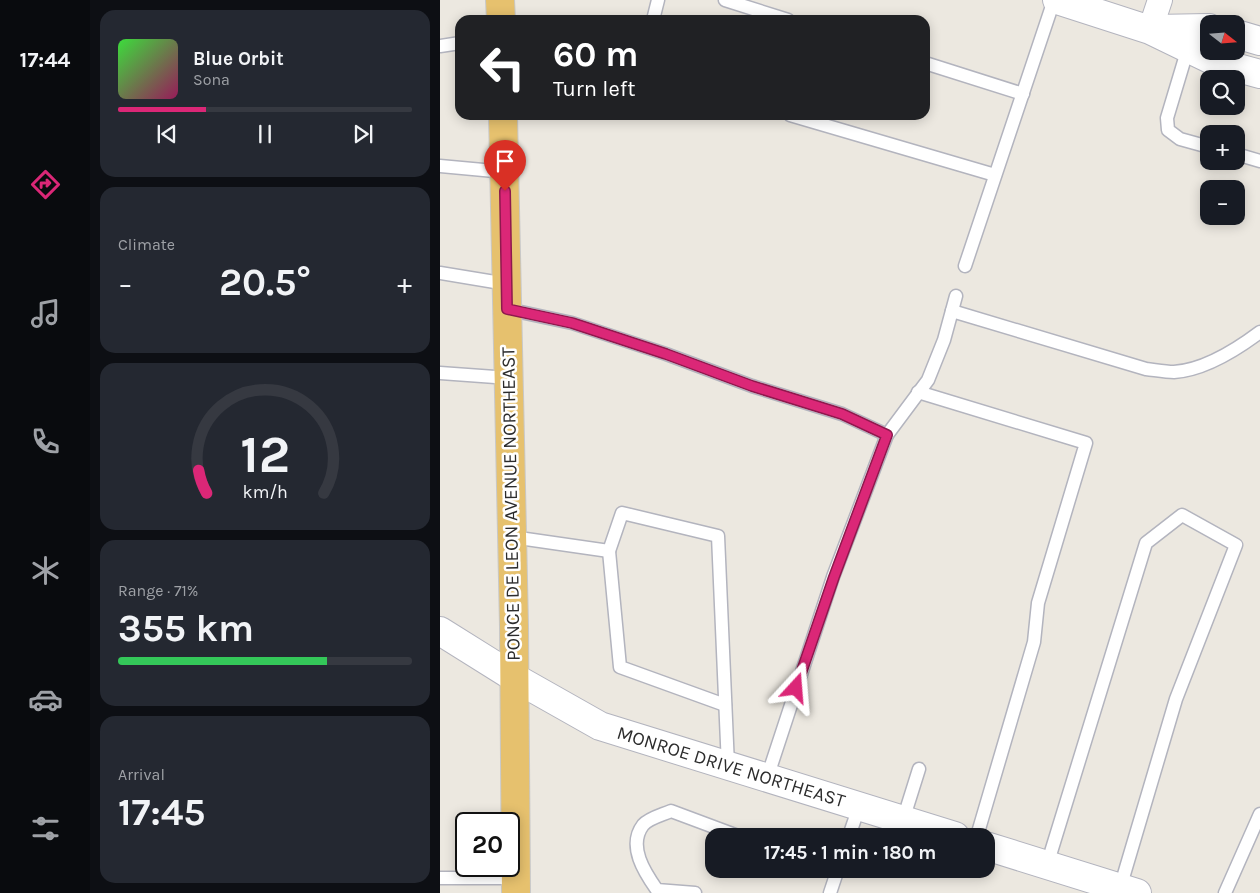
<!DOCTYPE html>
<html lang="en">
<head>
<meta charset="utf-8">
<style>
  body { margin:0; font-family:Karla,sans-serif; background:#242831; color:#f1f3f6; height:100vh; display:flex; flex-direction:column; font-size:19px; white-space:nowrap }
  * { box-sizing:border-box; margin:0 }
  p { font-size:16px; color:#9ea1a6 }
  .icon { flex:none; width:28px; height:28px; fill:none; stroke:currentColor; stroke-width:2; stroke-linecap:round; stroke-linejoin:round }
  .map { position:relative; flex:1; overflow:hidden }
  .panel { display:flex; flex-direction:column; gap:10px; padding:10px; background:#0d0f14; width:350px }
  .panel>* { flex:none }
  .guide { position:absolute; left:15px; top:15px; width:475px; height:105px; border-radius:15px; box-shadow:0 2px 12px #0003; background:#202124; color:#fff; overflow:hidden }
  .needle { width:32px; rotate:107deg }
  .fabs { position:absolute; left:760px; top:15px; display:grid; gap:10px }
  .fabs a { display:grid; place-items:center; width:45px; height:45px; border-radius:10px; background:#171b24; box-shadow:0 2px 12px #0003; font-size:25px }
  .speed { position:absolute; left:15px; top:812px; display:flex; gap:10px; font-size:25px; font-weight:700; text-align:center }
  .speed>* { display:grid; place-content:center; width:65px; height:65px; border-radius:50%; background:#171b24; box-shadow:0 2px 12px #0003; line-height:1 }
  .speed .limit { border:2px solid #111; border-radius:8px; background:#fff; color:#111 }
  .pin { position:absolute; display:grid; place-items:center; width:42px; height:42px; color:#fff; margin:-51px -21px; border-radius:50% 50% 50% 0; rotate:-45deg; box-shadow:0 0 5px #0007 }
  .pin .icon { rotate:45deg }
  .me { position:absolute; width:55px; margin:-28px; rotate:19deg; stroke-linejoin:round; filter:drop-shadow(0 0 4px #0008) }
  .turn { display:flex; align-items:center; gap:18px; height:105px; padding:0 15px; font-size:22px }
  .turn .icon { width:65px; height:65px; stroke-width:2.5 }
  .turn b { display:block; font-size:35px; line-height:42px }
  .big { font-size:38px; font-weight:700; line-height:1.1 }
  .panel .card { flex:1; display:flex; flex-direction:column; justify-content:center; gap:8px; min-width:0; padding:0 18px; border-radius:15px; background:#242831 }
  .panel .dial { align-items:center; gap:0 }
  .dial svg { height:130px; overflow:visible; fill:none; stroke:#363941; stroke-width:7; stroke-linecap:round; text-anchor:middle }
  .dial text { fill:#f1f3f6; stroke:none }
  .song { display:flex; align-items:center; gap:15px }
  .cover { width:60px; height:60px; border-radius:8px; background:linear-gradient(135deg,hsl(120 70% 55%),hsl(330 70% 35%)) }
  .played { height:5px; border-radius:2px; background:linear-gradient(90deg,#db2777 30%,#363941 30%) }
  .keys { display:flex; justify-content:space-around; direction:ltr }
  .heat { display:flex; justify-content:space-between; align-items:center; font-size:28px; direction:ltr }
  .charge { height:8px; border-radius:4px; background:linear-gradient(90deg,#34c759 71%,#363941 0) }
  .trip { position:absolute; left:265px; top:828px; width:290px; height:50px; border-radius:15px; background:#171b24; box-shadow:0 2px 12px #0003; font-weight:700; line-height:50px; text-align:center }
  main { display:flex; flex:1; min-height:0 }
  .tab-bar { display:flex; flex-direction:column; width:90px; justify-content:space-around; align-items:center; background:#090b0e; color:#9ea1a6 }
  .tab-bar .icon { width:35px; height:35px }
  .tab-bar .selected { color:#db2777 }
  .tab-bar b { font-size:22px; color:#f1f3f6 }
  .map>svg:first-child { display:block }
  .lines { fill:none; stroke-linecap:round; stroke-linejoin:round }
  .service-casing { stroke:#b3b4be; stroke-width:15 }
  .minor-casing { stroke:#b3b4be; stroke-width:26 }
  .tertiary-casing { stroke:#b3b4be; stroke-width:30 }
  .secondary-casing { stroke:#b3b4be; stroke-width:30 }
  .trunk-casing { stroke:#c8c8c8; stroke-width:30 }
  .service { stroke:#fff; stroke-width:12 }
  .minor { stroke:#fff; stroke-width:24 }
  .tertiary { stroke:#fff; stroke-width:28 }
  .secondary { stroke:#fff; stroke-width:28 }
  .trunk { stroke:#e6c16e; stroke-width:28 }
  .route-casing { stroke:#8e194d; stroke-width:12 }
  .route { stroke:#db2777; stroke-width:9 }
  .labels { text-anchor:middle; dominant-baseline:central; stroke-width:5; stroke-linejoin:round; paint-order:stroke }
  .street-label { font-size:19px; fill:#2c2c2c; stroke:#fff }
</style>
</head>
<body>
<main>
<nav class="tab-bar">
<b>17:44</b>
<svg class="icon selected" aria-label="directions" viewBox="0 0 24 24"><path d="M12 3l9 9-9 9-9-9zM9 14v-3h6M13 9l2 2-2 2"/></svg>
<svg class="icon" aria-label="music" viewBox="0 0 24 24"><path d="M9 18V5l10-2v13"/><circle cx="6" cy="18" r="3"/><circle cx="16" cy="16" r="3"/></svg>
<svg class="icon" aria-label="phone" viewBox="0 0 24 24"><path d="M5 4h4l2 5-3 2q2 4 5 5l2-3 5 2v4C11 20 4 13 5 4z"/></svg>
<svg class="icon" aria-label="climate" viewBox="0 0 24 24"><path d="M12 3v18M4 7l16 10M4 17L20 7"/></svg>
<svg class="icon" aria-label="car" viewBox="0 0 24 24"><path d="M5 17H2v-5l4-1 3-4h7l3 4 3 1v5h-3M9 17h6M6 11h13"/><circle cx="7" cy="17" r="2"/><circle cx="17" cy="17" r="2"/></svg>
<svg class="icon" aria-label="filters" viewBox="0 0 24 24"><path d="M4 7h16M4 17h16"/><circle cx="9" cy="7" r="2"/><circle cx="15" cy="17" r="2"/></svg>
</nav>
<section class="panel">
<div class="card">
<div class="song"><i class="cover"></i><div><b>Blue Orbit</b><p>Sona</p></div></div>
<div class="played"></div>
<div class="keys"><svg class="icon" aria-label="previous" viewBox="0 0 24 24"><path d="M18 5L8 12l10 7zM5 5v14"/></svg><svg class="icon" aria-label="pause" viewBox="0 0 24 24"><path d="M8 5v14M16 5v14"/></svg><svg class="icon" aria-label="next" viewBox="0 0 24 24"><path d="M6 5l10 7-10 7zM19 5v14"/></svg></div>
</div>
<div class="card"><p>Climate</p>
<div class="heat"><a>−</a><b class="big">20.5°</b><a>+</a></div>
</div>
<div class="card dial"><svg viewBox="0 0 100 80">
<path d="M14 69A42 42 0 1 1 86 69"/>
<path d="M14 69A42 42 0 0 1 9 55" stroke="#db2777"/>
<text x="50" y="56" font-size="32" font-weight="700">12</text>
<text x="50" y="72" font-size="11">km/h</text>
</svg></div>
<div class="card"><p>Range · 71%</p><b class="big">355 km</b><div class="charge"></div></div>
<div class="card"><p>Arrival</p><b class="big">17:45</b></div>
</section>
<div class="map">
<svg width="820" height="893" viewBox="0 0 820 893">
  <rect width="100%" height="100%" fill="#ece8e0"/>
  <g class="lines">
    <g class="service-casing">
      <g id="service">
        <polyline points="285,0 348,20"/>
        <polyline points="213,20 218,0"/>
        <polyline points="0,46 20,43"/>
        <polyline points="748,48 727,118 728,130 740,139 769,147"/>
        <polyline points="485,63 583,94"/>
        <polyline points="350,115 555,175"/>
        <polyline points="796,154 820,161"/>
        <polyline points="0,166 65,172"/>
        <polyline points="525,266 614,0"/>
        <polyline points="0,273 67,284"/>
        <polyline points="67,309 132,323 226,354 312,386 402,414 447,435"/>
        <path d="M512,311L706,369C715,370 725,372 734,372C765,370 796,350 820,332"/>
        <polyline points="0,373 69,378"/>
        <polyline points="478,392 646,443 598,603 594,642 537,836"/>
        <polyline points="72,537 169,551 182,513 278,536 288,766"/>
        <polyline points="169,551 180,667 285,705"/>
        <polyline points="327,778 393,577 447,435 488,380 504,340 516,296"/>
        <polyline points="463,820 479,769"/>
        <polyline points="409,836 419,807"/>
        <polyline points="607,865 706,543 742,515 796,545 736,699 680,888"/>
        <polyline points="0,878 76,878"/>
        <path d="M255,893L217,890C205,873 187,846 203,825C209,818 222,815 231,811L298,836"/>
        <polyline points="390,893 398,869"/>
        <polyline points="785,893 820,814"/>
      </g>
    </g>
    <g class="minor-casing">
      <polyline id="minor" points="710,30 720,0"/>
    </g>
    <g class="tertiary-casing">
      <g id="tertiary">
        <polyline points="617,0 710,30 776,62 820,74"/>
        <polyline points="714,29 769,28"/>
        <polyline points="796,34 820,41"/>
      </g>
    </g>
    <g class="secondary-casing">
      <g id="secondary">
        <polyline points="0,631 75,678 160,726 515,836"/>
        <polyline points="546,846 697,893"/>
      </g>
    </g>
    <g class="trunk-casing">
      <g id="trunk">
        <polyline points="60,0 61,20"/>
        <polyline points="63,115 74,626 76,893"/>
      </g>
    </g>
    <use href="#service" class="service"/>
    <use href="#minor" class="minor"/>
    <use href="#tertiary" class="tertiary"/>
    <use href="#secondary" class="secondary"/>
    <use href="#trunk" class="trunk"/>
  </g>
  <g class="lines">
    <g class="route-casing">
      <polyline id="route" points="65,191 67,309 132,323 226,354 312,386 402,414 447,435 394,577 356,688"/>
    </g>
    <use href="#route" class="route"/>
  </g>
  <g class="labels">
    <g class="street-label">
      <text transform="translate(71 504) rotate(-91)">PONCE DE LEON AVENUE NORTHEAST</text>
      <text transform="translate(291 767) rotate(17)">MONROE DRIVE NORTHEAST</text>
    </g>
  </g>
</svg>
<div class="fabs">
<a><svg class="needle" viewBox="-14 -14 28 28"><path d="M0-13l5 13h-10z" fill="#e53935"/><path d="M0 13l5-13h-10z" fill="#9ea1a6"/></svg></a>
<a><svg class="icon" aria-label="search" viewBox="0 0 24 24"><circle cx="10" cy="10" r="6"/><path d="M15 15l6 6"/></svg></a>
<a>+</a>
<a>−</a>
</div>
<div class="speed"><div class="limit">20</div></div>
<div class="pin" style="left:65px;top:191px;background:#d93025"><svg class="icon" aria-label="arrive" viewBox="0 0 24 24"><path d="M6 21V4h12l-3 4 3 4H6"/></svg></div>
<svg class="me" style="left:356px;top:688px" viewBox="-20 -20 40 40"><path d="M0-17L14 15 0 8-14 15z" fill="#db2777" stroke="#fff" stroke-width="4"/></svg>
<div class="trip">17:45 · 1 min · 180 m</div>
<div class="guide">
<div class="turn"><svg class="icon" aria-label="left" viewBox="0 0 24 24"><path d="M17 20v-9H6M10 6l-5 5 5 5"/></svg><div><b>60 m</b>Turn left</div></div>
</div>
</div>
</main>
</body>
</html>
